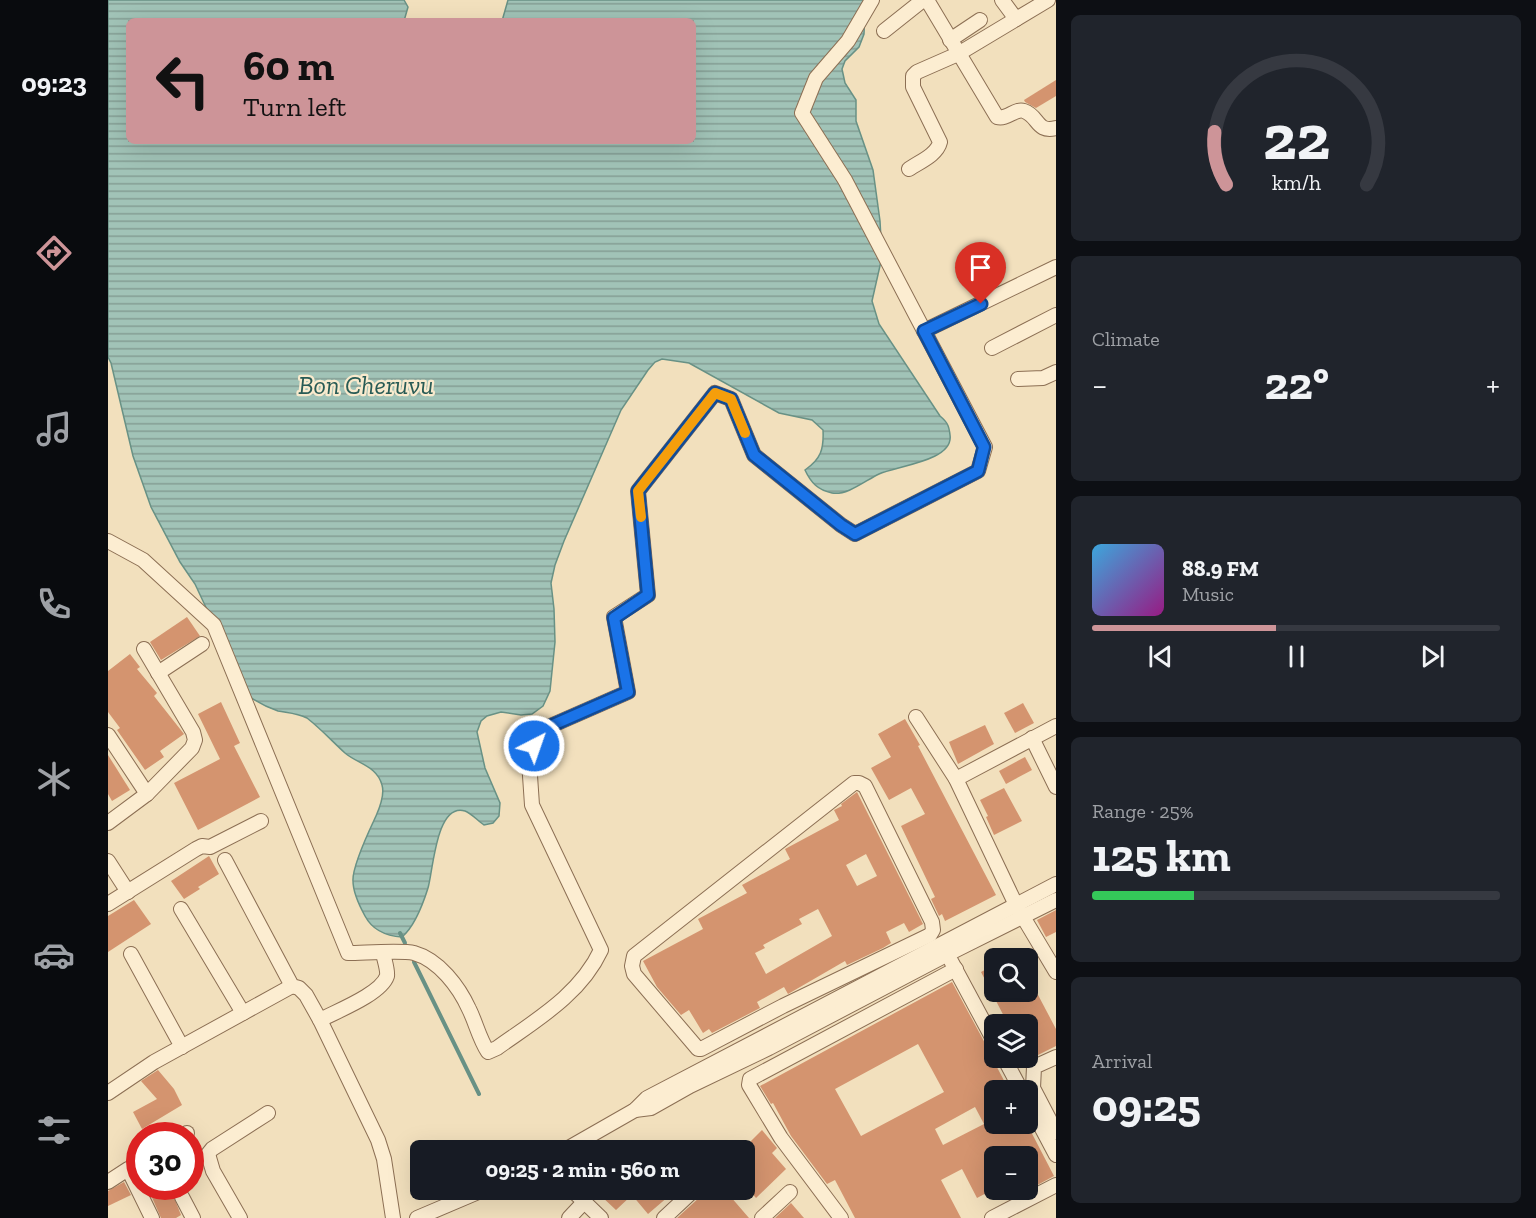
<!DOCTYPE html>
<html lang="en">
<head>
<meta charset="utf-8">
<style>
  body { margin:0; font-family:"Zilla Slab",serif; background:#20242c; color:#f1f3f6; height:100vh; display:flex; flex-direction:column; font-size:22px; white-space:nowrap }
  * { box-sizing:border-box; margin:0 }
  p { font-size:20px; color:#9ea1a6 }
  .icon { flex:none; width:33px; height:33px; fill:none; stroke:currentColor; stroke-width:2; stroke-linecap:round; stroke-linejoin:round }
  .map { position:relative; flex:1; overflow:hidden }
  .drawer { display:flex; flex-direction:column; gap:15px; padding:15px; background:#0d0f14; width:480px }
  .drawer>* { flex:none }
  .top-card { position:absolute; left:18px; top:18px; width:570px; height:126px; border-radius:9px; box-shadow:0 6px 24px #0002; background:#cd9498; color:#111; overflow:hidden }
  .tools { position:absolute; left:876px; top:948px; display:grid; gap:12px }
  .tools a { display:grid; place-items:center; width:54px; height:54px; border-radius:9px; background:#171b24; box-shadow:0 6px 24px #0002; font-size:30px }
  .speed { position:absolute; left:18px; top:1122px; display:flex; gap:12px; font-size:30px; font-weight:700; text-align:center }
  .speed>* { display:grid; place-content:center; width:78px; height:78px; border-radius:50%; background:#171b24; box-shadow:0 6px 24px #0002; line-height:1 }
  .speed .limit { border:9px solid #d22; background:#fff; color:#111 }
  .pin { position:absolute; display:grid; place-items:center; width:51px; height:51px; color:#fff; margin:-62px -26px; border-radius:50% 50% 50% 0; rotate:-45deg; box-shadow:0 0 6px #0007 }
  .pin .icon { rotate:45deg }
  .me { position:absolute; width:66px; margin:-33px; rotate:41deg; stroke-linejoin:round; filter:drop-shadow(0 0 4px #0008) }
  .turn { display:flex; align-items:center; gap:21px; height:126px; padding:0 18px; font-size:27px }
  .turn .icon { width:78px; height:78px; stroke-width:2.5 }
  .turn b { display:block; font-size:42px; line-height:51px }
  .big { font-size:45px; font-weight:700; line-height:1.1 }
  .drawer .widget { flex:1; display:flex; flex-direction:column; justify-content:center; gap:9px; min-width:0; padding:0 21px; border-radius:9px; background:#20242c }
  .drawer .dial { align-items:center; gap:0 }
  .dial svg { height:156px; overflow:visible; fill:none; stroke:#363941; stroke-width:7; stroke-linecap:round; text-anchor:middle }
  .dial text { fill:#f1f3f6; stroke:none }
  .song { display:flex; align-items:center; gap:18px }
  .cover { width:72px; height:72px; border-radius:9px; background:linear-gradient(135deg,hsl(200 70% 55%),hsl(310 70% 35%)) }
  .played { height:6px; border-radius:3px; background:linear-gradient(90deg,#cd9498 45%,#363941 45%) }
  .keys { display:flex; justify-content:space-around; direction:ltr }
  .heat { display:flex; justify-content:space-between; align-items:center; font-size:33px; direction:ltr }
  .charge { height:9px; border-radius:4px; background:linear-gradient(90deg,#34c759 25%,#363941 0) }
  .trip { position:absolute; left:302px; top:1140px; width:345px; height:60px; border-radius:9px; background:#171b24; box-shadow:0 6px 24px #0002; font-weight:700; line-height:60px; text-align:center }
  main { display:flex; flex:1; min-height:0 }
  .dock { display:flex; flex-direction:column; width:108px; justify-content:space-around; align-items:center; background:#090b0e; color:#9ea1a6 }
  .dock .icon { width:42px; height:42px }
  .dock .on { color:#cd9498 }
  .dock b { font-size:27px; color:#f1f3f6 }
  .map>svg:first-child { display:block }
  .water { fill:url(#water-rules); stroke:#689185; stroke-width:1.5 }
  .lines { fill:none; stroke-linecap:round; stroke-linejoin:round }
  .stream { stroke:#689185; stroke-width:4 }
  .building { fill:#d4946f; fill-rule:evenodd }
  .minor-casing { stroke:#8c6f54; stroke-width:16 }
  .minor { stroke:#fcedd1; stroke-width:14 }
  .route-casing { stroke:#114b97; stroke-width:15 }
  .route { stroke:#1a73e8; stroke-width:10 }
  .slow { stroke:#f59e0b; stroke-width:10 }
  .labels { text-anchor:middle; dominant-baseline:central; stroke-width:4.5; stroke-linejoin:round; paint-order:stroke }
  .water-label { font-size:26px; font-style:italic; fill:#285b55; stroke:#f9eacd }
</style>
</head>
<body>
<main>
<nav class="dock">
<b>09:23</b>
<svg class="icon on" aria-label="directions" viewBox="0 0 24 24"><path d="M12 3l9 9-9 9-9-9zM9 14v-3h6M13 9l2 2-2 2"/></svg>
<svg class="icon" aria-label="music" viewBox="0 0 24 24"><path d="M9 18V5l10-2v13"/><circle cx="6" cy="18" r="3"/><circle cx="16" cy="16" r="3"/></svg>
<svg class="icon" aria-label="phone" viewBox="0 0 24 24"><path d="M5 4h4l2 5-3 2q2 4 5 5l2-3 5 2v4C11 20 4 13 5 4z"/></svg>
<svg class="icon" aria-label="climate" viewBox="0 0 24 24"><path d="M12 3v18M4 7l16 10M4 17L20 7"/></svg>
<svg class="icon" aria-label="car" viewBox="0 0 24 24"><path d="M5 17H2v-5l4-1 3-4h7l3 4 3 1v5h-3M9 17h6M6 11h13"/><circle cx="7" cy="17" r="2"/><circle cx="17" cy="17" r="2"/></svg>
<svg class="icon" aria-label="filters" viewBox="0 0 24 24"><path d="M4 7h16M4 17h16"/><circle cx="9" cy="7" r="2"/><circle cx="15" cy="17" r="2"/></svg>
</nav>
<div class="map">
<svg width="948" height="1218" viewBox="0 0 948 1218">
  <defs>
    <pattern id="water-rules" width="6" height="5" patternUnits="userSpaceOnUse" patternTransform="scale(1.5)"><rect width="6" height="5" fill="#a1c3b7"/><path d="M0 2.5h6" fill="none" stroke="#849e94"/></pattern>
  </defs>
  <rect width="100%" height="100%" fill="#f2e0bd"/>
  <path class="water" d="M0,0H296L300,7L296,21H21V141H585V21H394L400,0H762L757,10L756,34L751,47L737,61L734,69L737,83L748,100V121L765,170L772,221L774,257L764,301L771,324L832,416C839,422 841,425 842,435C846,461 788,466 771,474C758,480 739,496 724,493C710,490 703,483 697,470C713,459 716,449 715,430L704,420L671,413L581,363L554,359L547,362L540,370L513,410L456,541L447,565L443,583L446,609L447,642L442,691L435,706L424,714L413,715L393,712L379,716L373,721L369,732L377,768L392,803L391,816L385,823L376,825C370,821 363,813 357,811C328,802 325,872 320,888C315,904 307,926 294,937C278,936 265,931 257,916C251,905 245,893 245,881C244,866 261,831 268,816C272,807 277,795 274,785C269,766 250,764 237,753C224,741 213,729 199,718C189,713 181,713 170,711C158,707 149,702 139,695L87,584L72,562L43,507L25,456L3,363L0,357Z"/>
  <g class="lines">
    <g class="stream">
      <polyline points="292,933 297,943"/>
      <polyline points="306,962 371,1094"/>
    </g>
  </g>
  <g class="building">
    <polygon points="948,80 948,96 928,108 917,102 916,100"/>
    <polygon points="79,617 92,636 53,660 42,642"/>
    <polygon points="22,654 32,667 29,669 49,693 46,696 76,734 52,751 56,757 37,770 9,730 12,728 0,712 0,671"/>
    <polygon points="113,702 132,743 126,746 152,797 90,830 66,783 112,759 90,714"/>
    <polygon points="915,703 926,723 907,733 896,713"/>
    <polygon points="797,719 812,745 810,746 888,895 837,921 834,914 831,916 823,899 827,897 793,826 817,814 803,788 781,800 763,768 783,757 770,734"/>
    <polygon points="877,725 886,744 850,764 841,742"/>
    <polygon points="0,755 22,790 4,801 0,794"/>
    <polygon points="917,757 924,770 898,784 891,771"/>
    <polygon points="896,788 914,821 886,835 878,817 880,816 872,800"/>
    <path d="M749,792L815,924L801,932L796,923L778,932L783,943L775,948L739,965L737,961L680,994L676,987L649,1002L652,1008L604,1033L601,1029L595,1033L581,1010L573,1015L549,987L535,961L595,929L590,919L639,893L634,885L682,859L677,849L731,820L726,810L734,806L733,804ZM758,854L769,876L749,886L738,865ZM710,909L724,936L658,974L647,953L657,948L655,945L694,924L691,919Z"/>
    <polygon points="101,856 111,874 90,887 92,889 76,899 63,881"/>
    <polygon points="26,900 43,924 0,952 0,916"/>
    <polygon points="948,910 948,932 938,937 929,920"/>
    <polygon points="886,965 886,992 920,992 920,976 948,1029 948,1046 928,1056 926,1052 920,1055 920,1024 900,1024 873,972"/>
    <path d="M844,982L878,1045L886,1052L882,1054L901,1090H886V1124H919L946,1176L920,1190V1156H886V1189L869,1198L854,1169L833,1180L853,1218H747L727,1180L719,1184L683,1136L665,1103L663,1104L652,1086ZM810,1044L836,1092L753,1136L727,1089ZM867,1107L876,1124L835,1145L827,1129Z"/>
    <polygon points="50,1070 66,1089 74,1105 34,1129 25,1112 49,1099 33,1081"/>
    <polygon points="654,1130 669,1148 664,1153 678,1169 648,1198 636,1184 636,1153 638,1146"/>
    <polygon points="16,1182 23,1195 0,1206 0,1191"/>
    <polygon points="39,1186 51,1186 56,1195 63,1190 73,1215 68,1218 53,1218"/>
    <polygon points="498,1190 568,1190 540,1214 524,1195 508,1210 492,1195"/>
    <polygon points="595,1190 629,1190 622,1196 641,1218 569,1218 592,1197"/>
    <polygon points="683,1203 696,1218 667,1218"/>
  </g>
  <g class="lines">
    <g class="minor-casing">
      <g id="minor">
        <path d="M819,0L889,117C899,120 907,108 916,111C931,116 928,133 948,128"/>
        <polyline points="894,0 908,19"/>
        <polyline points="776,31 815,0"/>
        <polyline points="842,40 872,20"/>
        <path d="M801,169C811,162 829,155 832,142L805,87V76L809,72L850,54L940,0"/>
        <polyline points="816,331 948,267"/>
        <polyline points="884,348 948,315"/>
        <polyline points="910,379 935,378 948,372"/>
        <path d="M0,541L35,560L106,625L240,953C255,953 294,950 306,953C331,960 351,987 361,1009C368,1023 371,1038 380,1052L389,1048C428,1020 472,995 493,950L424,805L421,761L431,731L520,692L506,617L540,595L530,491L607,393L623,399L646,455L733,525L747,534L870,471L877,447L737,180L694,113L708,78L740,41L764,0"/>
        <polyline points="50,673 94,644"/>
        <polyline points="808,717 848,779 908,905 948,972"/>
        <polyline points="0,735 39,794"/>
        <polyline points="924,738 948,787"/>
        <polyline points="848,779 948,726"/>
        <polygon points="746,783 751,783 757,786 824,922 825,930 822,935 675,1006 593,1049 590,1049 526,974 524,966 526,956"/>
        <polyline points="0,823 39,794 84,748 87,740 85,732 36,649"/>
        <polyline points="117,860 184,986 191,988 198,995 212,1020 270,1140 276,1159 285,1218"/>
        <polyline points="0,861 20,892"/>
        <polyline points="0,904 88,849 94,846 102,847 153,821"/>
        <polyline points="73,909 135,1013"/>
        <polyline points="23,954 74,1047"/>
        <polyline points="843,961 886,1041"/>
        <path d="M212,1020C229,1011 273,994 279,976C280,970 276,959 275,953"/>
        <polyline points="948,1057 926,1067 925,1088 948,1132"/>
        <polyline points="896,1058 913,1090"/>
        <polyline points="0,1093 46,1062 184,986"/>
        <polyline points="920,1102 948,1155"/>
        <polyline points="527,1110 543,1108 582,1086 661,1048 840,954 948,900"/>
        <polyline points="76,1136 79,1133"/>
        <polyline points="457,1150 527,1110 539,1098 948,884"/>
        <polyline points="626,1150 629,1148"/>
        <polyline points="0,1182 20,1169 44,1218"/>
        <polyline points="464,1190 493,1218"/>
        <polyline points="74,1197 85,1218"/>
        <polyline points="132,1218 105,1171 100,1154 104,1149 160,1113"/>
        <polyline points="309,1218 375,1190"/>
        <polyline points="461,1218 477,1201"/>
        <polyline points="556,1218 586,1190"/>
        <polyline points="654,1218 682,1192"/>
        <polyline points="733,1218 673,1138 641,1085 642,1079 848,969"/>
        <polyline points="884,1218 948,1185"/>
      </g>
    </g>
    <use href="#minor" class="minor"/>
  </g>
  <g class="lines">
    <g class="route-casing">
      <polyline id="route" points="426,746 431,731 520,692 506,618 540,595 530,491 607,393 623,399 646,455 733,525 747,534 870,471 876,447 816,331 873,304"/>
    </g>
    <use href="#route" class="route"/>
    <polyline class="slow" points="533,517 530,491 607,393 623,399 637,433"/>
  </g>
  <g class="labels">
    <g class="water-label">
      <text x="258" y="385">Bon Cheruvu</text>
    </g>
  </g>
</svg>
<div class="tools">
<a><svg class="icon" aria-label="search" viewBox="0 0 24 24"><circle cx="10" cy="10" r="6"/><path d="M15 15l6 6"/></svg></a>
<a><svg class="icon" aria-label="layers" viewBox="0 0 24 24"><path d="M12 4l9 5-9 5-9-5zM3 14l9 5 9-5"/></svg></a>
<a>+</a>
<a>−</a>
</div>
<div class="speed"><div class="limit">30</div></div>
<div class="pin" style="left:873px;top:304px;background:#d93025"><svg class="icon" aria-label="arrive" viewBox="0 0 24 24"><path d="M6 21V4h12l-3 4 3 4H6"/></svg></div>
<svg class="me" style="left:426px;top:746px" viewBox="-20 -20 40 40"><circle r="17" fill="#1a73e8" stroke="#fff" stroke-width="3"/><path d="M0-11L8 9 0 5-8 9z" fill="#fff"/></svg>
<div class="trip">09:25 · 2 min · 560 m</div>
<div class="top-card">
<div class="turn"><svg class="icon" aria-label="left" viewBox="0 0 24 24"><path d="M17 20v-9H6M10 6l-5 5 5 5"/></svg><div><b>60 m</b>Turn left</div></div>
</div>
</div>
<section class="drawer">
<div class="widget dial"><svg viewBox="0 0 100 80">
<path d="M14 69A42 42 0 1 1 86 69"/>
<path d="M14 69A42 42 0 0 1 8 42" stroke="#cd9498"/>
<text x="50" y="56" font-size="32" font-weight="700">22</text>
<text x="50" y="72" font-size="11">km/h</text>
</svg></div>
<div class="widget"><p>Climate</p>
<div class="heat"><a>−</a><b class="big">22°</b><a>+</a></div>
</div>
<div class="widget">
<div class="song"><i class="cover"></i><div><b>88.9 FM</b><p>Music</p></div></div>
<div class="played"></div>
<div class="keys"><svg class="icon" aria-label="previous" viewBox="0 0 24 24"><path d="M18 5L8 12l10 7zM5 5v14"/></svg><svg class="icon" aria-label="pause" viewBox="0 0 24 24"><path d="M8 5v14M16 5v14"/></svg><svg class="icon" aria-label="next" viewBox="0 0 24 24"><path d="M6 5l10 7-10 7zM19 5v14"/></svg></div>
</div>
<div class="widget"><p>Range · 25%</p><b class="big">125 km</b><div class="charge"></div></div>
<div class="widget"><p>Arrival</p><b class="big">09:25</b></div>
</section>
</main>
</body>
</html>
